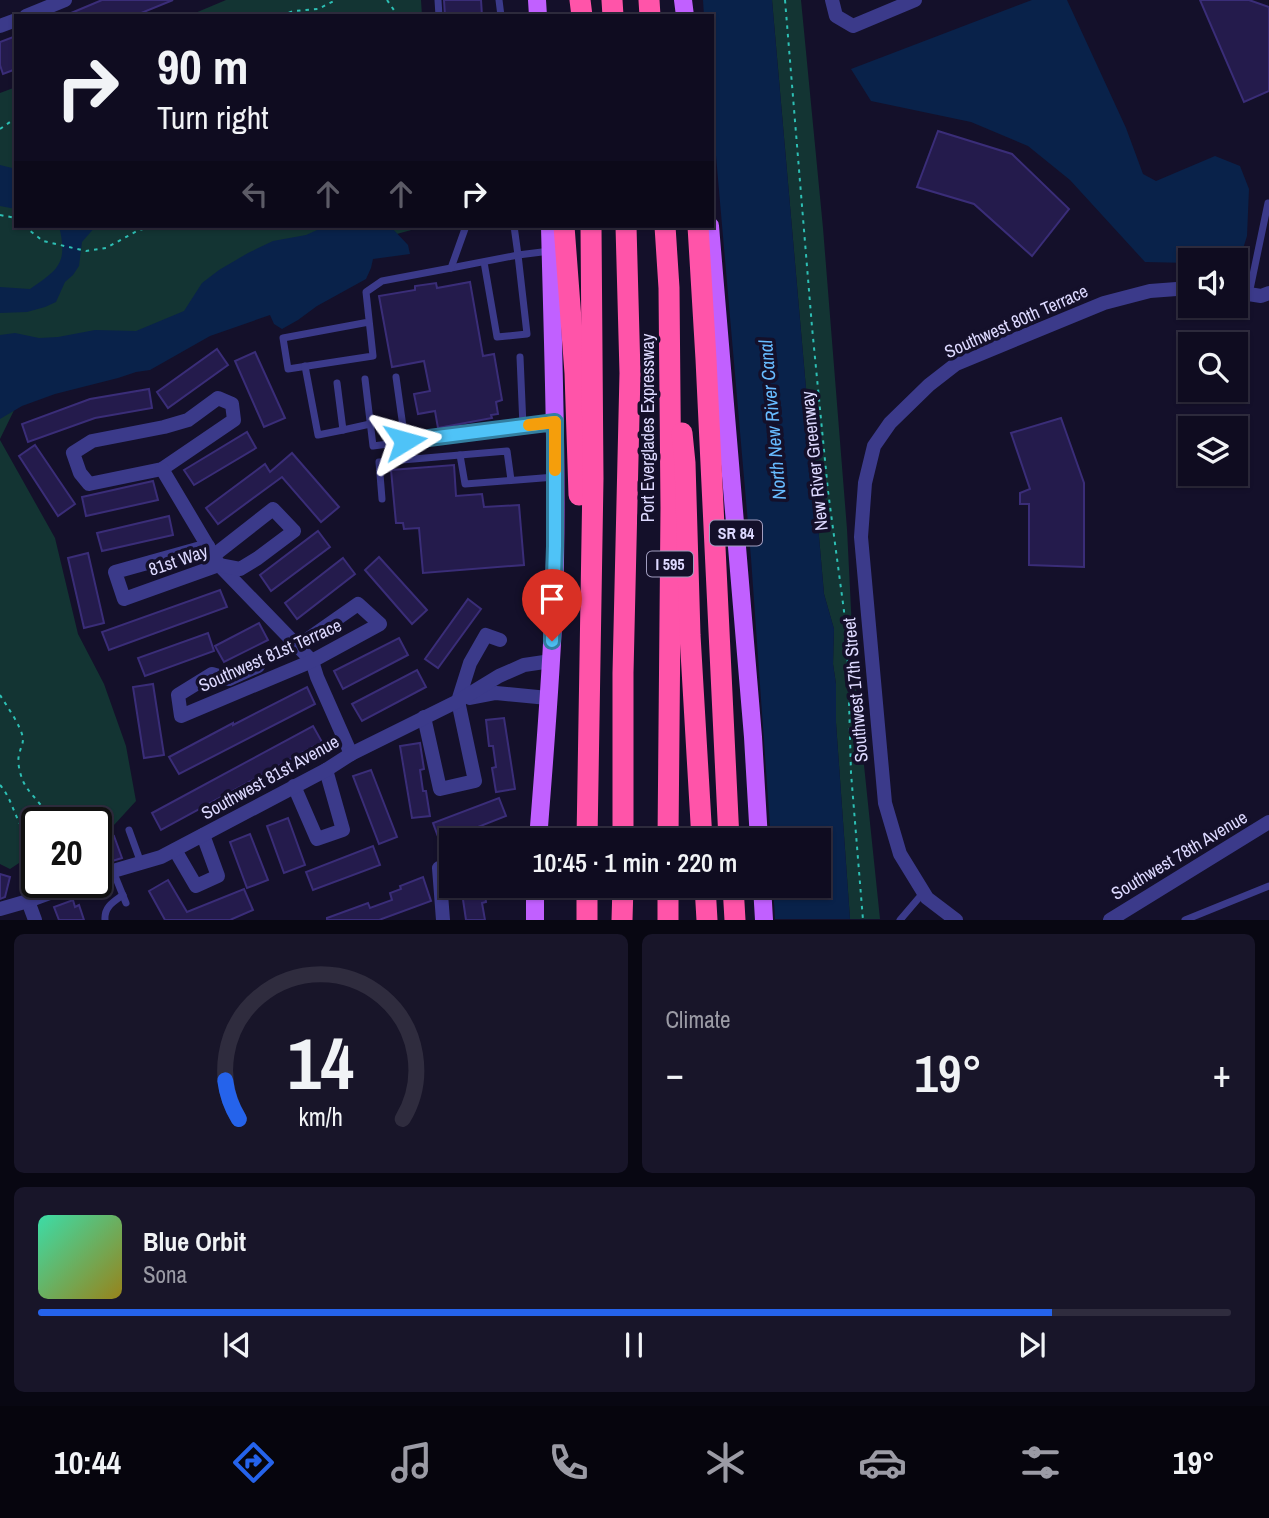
<!DOCTYPE html>
<html lang="en">
<head>
<meta charset="utf-8">
<style>
  body { margin:0; font-family:"Archivo Narrow",sans-serif; background:#181529; color:#f1f3f6; height:100vh; display:flex; flex-direction:column; font-size:26px; white-space:nowrap }
  * { box-sizing:border-box; margin:0 }
  p { font-size:23px; color:#9b9ba5 }
  .icon { flex:none; width:38px; height:38px; fill:none; stroke:currentColor; stroke-width:2; stroke-linecap:round; stroke-linejoin:round }
  .map { position:relative; height:920px; overflow:hidden }
  .details { display:flex; flex-direction:column; gap:14px; padding:14px; background:#080712; flex:1 }
  .details>* { flex:none }
  .banner { position:absolute; left:14px; top:14px; width:700px; height:214px; border-radius:0px; box-shadow:0 2px 5px #0004,0 0 0 2px #2f2c3e; background:#0f0c20; color:#f1f3f6; overflow:hidden }
  .tools { position:absolute; left:1178px; top:248px; display:grid; gap:14px }
  .tools a { display:grid; place-items:center; width:70px; height:70px; border-radius:0px; background:#0f0c20; box-shadow:0 2px 5px #0004,0 0 0 2px #2f2c3e; font-size:35px }
  .speed { position:absolute; left:21px; top:807px; display:flex; gap:14px; font-size:35px; font-weight:700; text-align:center }
  .speed>* { display:grid; place-content:center; width:91px; height:91px; border-radius:50%; background:#0f0c20; box-shadow:0 2px 5px #0004,0 0 0 2px #2f2c3e; line-height:1 }
  .speed .limit { border:4px solid #111; border-radius:10px; background:#fff; color:#111 }
  .pin { position:absolute; display:grid; place-items:center; width:60px; height:60px; color:#fff; margin:-72px -30px; border-radius:50% 50% 50% 0; rotate:-45deg; box-shadow:0 0 7px #0007 }
  .pin .icon { rotate:45deg }
  .me { position:absolute; width:77px; margin:-38px; rotate:82deg; stroke-linejoin:round; filter:drop-shadow(0 0 5px #0008) }
  .turn { display:flex; align-items:center; gap:24px; height:147px; padding:0 28px; font-size:32px }
  .turn .icon { width:91px; height:91px; stroke-width:2.5 }
  .turn b { display:block; font-size:49px; line-height:60px }
  .lanes { display:flex; align-items:center; height:66px; padding:0 28px; background:#0003; justify-content:center; gap:35px; direction:ltr }
  .lanes .off { opacity:.35 }
  .big { font-size:52px; font-weight:600; line-height:1.1 }
  .details .tile { flex:1; display:flex; flex-direction:column; justify-content:center; gap:10px; min-width:0; padding:0 24px; border-radius:10px; background:#181529 }
  .details .dial { align-items:center; gap:0 }
  .dial svg { height:182px; overflow:visible; fill:none; stroke:#2f2c3e; stroke-width:7; stroke-linecap:round; text-anchor:middle }
  .dial text { fill:#f1f3f6; stroke:none }
  .song { display:flex; align-items:center; gap:21px }
  .cover { width:84px; height:84px; border-radius:10px; background:linear-gradient(135deg,hsl(160 70% 55%),hsl(50 70% 35%)) }
  .played { height:7px; border-radius:4px; background:linear-gradient(90deg,#2563eb 85%,#2f2c3e 85%) }
  .keys { display:flex; justify-content:space-around; direction:ltr }
  .heat { display:flex; justify-content:space-between; align-items:center; font-size:38px; direction:ltr }
  .details .tiles { flex:1; display:grid; gap:14px; grid-template-columns:1fr 1fr }
  .tile:last-child { grid-column:span 2 }
  .trip { position:absolute; left:439px; top:828px; width:392px; height:70px; border-radius:0px; background:#0f0c20; box-shadow:0 2px 5px #0004,0 0 0 2px #2f2c3e; font-weight:600; line-height:70px; text-align:center }
  .tabs { display:flex; height:112px; justify-content:space-around; align-items:center; background:#06050d; color:#9b9ba5 }
  .tabs .icon { width:49px; height:49px }
  .tabs .active { color:#2563eb }
  .tabs b { font-size:32px; color:#f1f3f6 }
  .map>svg:first-child { display:block }
  .green { fill:#133433 }
  .water { fill:#09224a }
  .building { fill:#241b4c; stroke:#3a2d78; stroke-width:2 }
  .lines { fill:none; stroke-linecap:round; stroke-linejoin:round }
  .path { stroke:#2dbfb4; stroke-width:2; stroke-dasharray:3.5 5; stroke-linecap:butt }
  .lane { stroke:#3b3a8a; stroke-width:7 }
  .street { stroke:#3b3a8a; stroke-width:14 }
  .primary { stroke:#c160ff; stroke-width:18 }
  .highway { stroke:#ff54a9; stroke-width:21 }
  .route-casing { stroke:#337fa1; stroke-width:18 }
  .route { stroke:#4fc3f7; stroke-width:12 }
  .slow { stroke:#f59e0b; stroke-width:12 }
  .labels { text-anchor:middle; dominant-baseline:central; stroke-width:7; stroke-linejoin:round; paint-order:stroke }
  .shield { fill:#14102a; stroke:#a19dbf; stroke-width:2 }
  .shield-label { font-size:16px; font-weight:bold; fill:#ddd9ff }
  .street-label { font-size:18px; fill:#ddd9ff; stroke:#14102a }
  .water-label { font-size:19px; font-style:italic; fill:#67bbff; stroke:#14102a }
</style>
</head>
<body>
<div class="map">
<svg width="1269" height="920" viewBox="0 0 1269 920">
  <rect width="100%" height="100%" fill="#14102a"/>
  <g class="green">
    <polygon points="226,0 421,0 422,16 188,16"/>
    <polygon points="772,0 801,0 823,228 847,529 854,669 880,919 850,919 836,723 836,684 833,664 834,629 824,594"/>
    <polygon points="16,87 16,226 426,226 371,241 22,394 0,439 0,93"/>
    <polygon points="0,440 55,538 78,634 104,684 126,746 136,801 114,825 96,831 96,822 37,822 37,851 10,869 0,864"/>
  </g>
  <g class="water">
    <polygon points="703,0 772,0 824,594 834,629 833,664 836,684 836,723 850,919 775,919 773,886 819,886 819,840 771,840 751,558 712,110 712,16 704,16"/>
    <polygon points="1032,0 1067,0 1126,128 1143,174 1156,181 1215,156 1240,166 1249,189 1247,236 1242,252 1220,261 1190,261 1190,263 1145,262 1070,180 1028,146 971,122 871,101 851,69"/>
    <polygon points="0,165 16,169 16,209 0,206"/>
    <path d="M59,226H96L82,242L79,266L73,275L65,282L56,302L45,307L27,312L0,313V287L30,289C59,269 68,263 59,226Z"/>
    <polygon points="326,226 390,226 408,245 410,254 373,259 371,268 366,279 317,306 298,320 282,329 274,324 270,315 210,336 150,370 136,372 118,378 55,394 22,406 0,419 0,335 15,333 39,338 58,337 95,330 136,331 184,311 202,283 219,270 248,253 273,241 306,235"/>
  </g>
  <g class="building">
    <polygon points="102,0 173,0 141,13 142,16 64,16"/>
    <polygon points="444,0 481,0 482,16 445,16"/>
    <polygon points="1200,0 1249,0 1269,7 1269,91 1244,102"/>
    <polygon points="16,36 16,69 3,74 0,65 0,42"/>
    <polygon points="938,131 1012,154 1069,209 1032,256 974,204 917,187"/>
    <polygon points="470,282 483,356 494,354 502,400 496,402 498,414 491,415 492,418 438,428 435,411 418,414 414,394 430,391 424,361 392,367 379,296 415,290 415,286 436,283 437,288"/>
    <polygon points="217,349 228,365 168,408 157,392"/>
    <polygon points="255,352 285,418 264,427 235,361"/>
    <polygon points="149,389 152,408 95,418 28,442 22,424 90,399"/>
    <polygon points="1061,418 1084,483 1084,567 1029,565 1029,504 1020,504 1020,493 1030,489 1011,433"/>
    <polygon points="247,432 256,448 194,485 184,470"/>
    <polygon points="35,445 75,504 58,516 19,456"/>
    <polygon points="292,453 339,507 321,522 282,477 218,524 206,508 265,464 270,472"/>
    <polygon points="454,465 456,496 482,494 484,507 519,505 524,565 423,573 419,528 404,529 403,523 396,523 391,470"/>
    <polygon points="153,481 158,500 86,516 82,497"/>
    <polygon points="169,516 173,535 102,551 97,533"/>
    <polygon points="318,531 330,547 271,591 260,575"/>
    <polygon points="88,553 104,623 84,628 68,558"/>
    <polygon points="379,557 427,610 412,624 365,570"/>
    <polygon points="343,558 355,574 297,619 285,603"/>
    <polygon points="220,590 227,607 109,650 102,632"/>
    <polygon points="468,599 481,609 438,668 425,659"/>
    <polygon points="259,623 268,640 224,662 215,646"/>
    <polygon points="208,633 214,651 145,676 138,658"/>
    <polygon points="399,638 408,655 343,689 334,671"/>
    <polygon points="417,670 426,687 362,721 352,704"/>
    <polygon points="153,684 164,755 144,758 133,687"/>
    <polygon points="307,687 315,704 179,774 169,757 233,723 233,725"/>
    <polygon points="504,718 515,789 496,792 492,768 496,767 493,746 489,746 486,720"/>
    <polygon points="313,726 322,742 161,830 152,813"/>
    <polygon points="420,743 424,769 420,770 423,791 426,791 430,816 412,818 400,746"/>
    <polygon points="371,770 397,837 379,844 353,776"/>
    <polygon points="499,798 506,816 440,842 433,823"/>
    <polygon points="288,818 305,865 284,873 267,826"/>
    <polygon points="250,834 268,880 247,888 230,842"/>
    <polygon points="114,836 122,858 96,866 96,842"/>
    <polygon points="373,846 380,865 313,890 306,872"/>
    <polygon points="0,874 10,877 5,897 0,899"/>
    <polygon points="423,877 431,901 379,920 327,920 327,918 368,903 370,908 392,900 390,893 401,889 400,886"/>
    <polygon points="168,880 187,912 244,889 253,910 230,920 165,920 149,891"/>
    <polygon points="461,886 484,886 486,902 482,903 485,920 466,920"/>
    <polygon points="73,900 75,907 79,905 84,920 59,920 54,907"/>
  </g>
  <g class="lines">
    <g class="path">
      <polyline points="387,0 398,16"/>
      <polyline points="785,0 812,327 828,491 844,611 848,665 851,773 863,920"/>
      <polyline points="281,16 293,11 318,9 336,0"/>
      <polyline points="0,129 10,122 16,116"/>
      <polyline points="0,215 16,218"/>
      <polyline points="24,226 43,241 86,251 106,248 137,231 152,226"/>
      <path d="M0,695C6,705 22,727 23,739C23,745 20,749 19,755C17,762 20,774 23,781C30,797 46,804 48,822"/>
      <path d="M0,785C14,801 15,824 31,839H37"/>
    </g>
    <g class="lane">
      <polyline points="438,0 439,16"/>
      <polyline points="499,0 501,16"/>
      <polyline points="514,226 518,255 550,251"/>
      <polyline points="451,268 518,255 527,334 497,337 484,262"/>
      <polyline points="1249,294 1268,203"/>
      <polyline points="369,322 283,338 288,369 373,356 366,292 382,281 451,268 466,226"/>
      <polyline points="520,357 523,426"/>
      <polyline points="305,366 318,435 343,430 337,383"/>
      <polyline points="396,377 405,441"/>
      <polyline points="365,379 373,446 555,422"/>
      <polyline points="343,430 370,424"/>
      <polyline points="511,480 507,451 460,455 465,484 555,477"/>
      <polyline points="382,499 379,462 460,455"/>
      <polyline points="129,830 141,863"/>
      <polyline points="26,867 37,898"/>
      <polyline points="113,871 126,903"/>
      <path d="M105,920C104,907 113,902 123,895"/>
      <polyline points="900,920 923,893"/>
      <polyline points="1185,920 1269,886"/>
    </g>
    <g class="street">
      <polyline points="832,0 836,16 853,26 915,0"/>
      <polyline points="26,16 65,0"/>
      <polyline points="0,26 16,20"/>
      <polyline points="1236,292 1261,296 1269,293"/>
      <polygon points="218,398 232,404 234,420 162,469 89,484 80,473 73,453 92,441 164,427 188,420"/>
      <polyline points="162,469 219,565 312,661 317,677 351,754"/>
      <polyline points="208,546 115,572 124,599 219,565 240,569 258,558 294,531 273,509 213,556"/>
      <polyline points="258,666 229,679 212,674 178,695 181,716 312,661 380,624 358,604 298,646"/>
      <polyline points="470,698 496,693 548,698"/>
      <polyline points="424,717 440,789 475,781 458,701 470,663 486,635 500,640"/>
      <polyline points="294,786 317,839 343,830 326,770"/>
      <polyline points="175,850 196,886 218,876 203,835"/>
      <polyline points="439,868 443,920"/>
      <polyline points="96,876 161,857 326,770 351,754 458,701 499,676 524,665 551,661"/>
      <polyline points="28,901 35,920"/>
      <polyline points="0,909 28,901 80,882"/>
      <polyline points="956,920 927,898 900,854 885,803 861,537 865,483 874,446 890,423 929,385 956,364 1104,303 1150,291 1190,288"/>
      <polyline points="1110,920 1269,822"/>
    </g>
    <g class="primary">
      <polyline points="537,0 538,16"/>
      <polyline points="683,0 685,16"/>
      <polyline points="710,226 753,737 759,840"/>
      <path d="M538,840C544,761 551,681 554,602C558,477 553,351 550,226"/>
      <polyline points="762,886 764,920"/>
      <polyline points="535,920 535,886"/>
    </g>
    <g class="highway">
      <polyline points="580,0 582,16"/>
      <polyline points="612,0 613,16"/>
      <polyline points="649,0 650,16"/>
      <polyline points="564,226 575,373 579,495"/>
      <polyline points="665,226 669,288 671,508 668,840"/>
      <polyline points="698,226 706,359 729,840"/>
      <polyline points="682,433 685,463 690,635 702,840"/>
      <polyline points="587,840 593,478 591,226"/>
      <polyline points="623,840 623,673 630,373 626,226"/>
      <polyline points="587,886 587,920"/>
      <polyline points="668,886 668,920"/>
      <polyline points="705,886 707,920"/>
      <polyline points="733,886 735,920"/>
      <polyline points="622,920 623,886"/>
    </g>
  </g>
  <g class="lines">
    <g class="route-casing">
      <polyline id="route" points="405,441 555,422 555,546 552,641"/>
    </g>
    <use href="#route" class="route"/>
    <polyline class="slow" points="529,425 555,422 555,470"/>
  </g>
  <g class="labels">
    <g class="shield">
      <rect x="710" y="520.5" width="52" height="25" rx="5"/>
      <rect x="647" y="551.5" width="46" height="25" rx="5"/>
    </g>
    <g class="shield-label">
      <text x="736" y="533">SR 84</text>
      <text x="670" y="564">I 595</text>
    </g>
    <g class="street-label">
      <text transform="translate(1016 321) rotate(-24)">Southwest 80th Terrace</text>
      <text transform="translate(647 428) rotate(-90)">Port Everglades Expressway</text>
      <text transform="translate(814 461) rotate(-96)">New River Greenway</text>
      <text transform="translate(178 560) rotate(-19)">81st Way</text>
      <text transform="translate(270 655) rotate(-24)">Southwest 81st Terrace</text>
      <text transform="translate(855 690) rotate(-95)">Southwest 17th Street</text>
      <text transform="translate(270 777) rotate(-29)">Southwest 81st Avenue</text>
      <text transform="translate(1179 855) rotate(-31)">Southwest 78th Avenue</text>
    </g>
    <g class="water-label">
      <text transform="translate(772 420) rotate(-95)">North New River Canal</text>
    </g>
  </g>
</svg>
<div class="tools">
<a><svg class="icon" aria-label="sound" viewBox="0 0 24 24"><path d="M4 9h4l5-4v14l-5-4H4zM17 9q2 3 0 6"/></svg></a>
<a><svg class="icon" aria-label="search" viewBox="0 0 24 24"><circle cx="10" cy="10" r="6"/><path d="M15 15l6 6"/></svg></a>
<a><svg class="icon" aria-label="layers" viewBox="0 0 24 24"><path d="M12 4l9 5-9 5-9-5zM3 14l9 5 9-5"/></svg></a>
</div>
<div class="speed"><div class="limit">20</div></div>
<div class="pin" style="left:552px;top:641px;background:#d93025"><svg class="icon" aria-label="arrive" viewBox="0 0 24 24"><path d="M6 21V4h12l-3 4 3 4H6"/></svg></div>
<svg class="me" style="left:405px;top:441px" viewBox="-20 -20 40 40"><path d="M0-17L14 15 0 8-14 15z" fill="#4fc3f7" stroke="#fff" stroke-width="4"/></svg>
<div class="trip">10:45 · 1 min · 220 m</div>
<div class="banner">
<div class="turn"><svg class="icon" aria-label="right" viewBox="0 0 24 24"><path d="M7 20v-9h11M14 6l5 5-5 5"/></svg><div><b>90 m</b>Turn right</div></div>
<div class="lanes"><svg class="icon off" aria-label="left" viewBox="0 0 24 24"><path d="M17 20v-9H6M10 6l-5 5 5 5"/></svg><svg class="icon off" aria-label="ahead" viewBox="0 0 24 24"><path d="M12 20V5M6 11l6-6 6 6"/></svg><svg class="icon off" aria-label="ahead" viewBox="0 0 24 24"><path d="M12 20V5M6 11l6-6 6 6"/></svg><svg class="icon" aria-label="right" viewBox="0 0 24 24"><path d="M7 20v-9h11M14 6l5 5-5 5"/></svg></div>
</div>
</div>
<section class="details">
<div class="tiles">
<div class="tile dial"><svg viewBox="0 0 100 80">
<path d="M14 69A42 42 0 1 1 86 69"/>
<path d="M14 69A42 42 0 0 1 8 52" stroke="#2563eb"/>
<text x="50" y="56" font-size="32" font-weight="700">14</text>
<text x="50" y="72" font-size="11">km/h</text>
</svg></div>
<div class="tile"><p>Climate</p>
<div class="heat"><a>−</a><b class="big">19°</b><a>+</a></div>
</div>
<div class="tile">
<div class="song"><i class="cover"></i><div><b>Blue Orbit</b><p>Sona</p></div></div>
<div class="played"></div>
<div class="keys"><svg class="icon" aria-label="previous" viewBox="0 0 24 24"><path d="M18 5L8 12l10 7zM5 5v14"/></svg><svg class="icon" aria-label="pause" viewBox="0 0 24 24"><path d="M8 5v14M16 5v14"/></svg><svg class="icon" aria-label="next" viewBox="0 0 24 24"><path d="M6 5l10 7-10 7zM19 5v14"/></svg></div>
</div>
</div>
</section>
<nav class="tabs">
<b>10:44</b>
<svg class="icon active" aria-label="directions" viewBox="0 0 24 24"><path d="M12 3l9 9-9 9-9-9zM9 14v-3h6M13 9l2 2-2 2"/></svg>
<svg class="icon" aria-label="music" viewBox="0 0 24 24"><path d="M9 18V5l10-2v13"/><circle cx="6" cy="18" r="3"/><circle cx="16" cy="16" r="3"/></svg>
<svg class="icon" aria-label="phone" viewBox="0 0 24 24"><path d="M5 4h4l2 5-3 2q2 4 5 5l2-3 5 2v4C11 20 4 13 5 4z"/></svg>
<svg class="icon" aria-label="climate" viewBox="0 0 24 24"><path d="M12 3v18M4 7l16 10M4 17L20 7"/></svg>
<svg class="icon" aria-label="car" viewBox="0 0 24 24"><path d="M5 17H2v-5l4-1 3-4h7l3 4 3 1v5h-3M9 17h6M6 11h13"/><circle cx="7" cy="17" r="2"/><circle cx="17" cy="17" r="2"/></svg>
<svg class="icon" aria-label="filters" viewBox="0 0 24 24"><path d="M4 7h16M4 17h16"/><circle cx="9" cy="7" r="2"/><circle cx="15" cy="17" r="2"/></svg>
<b>19°</b>
</nav>
</body>
</html>
